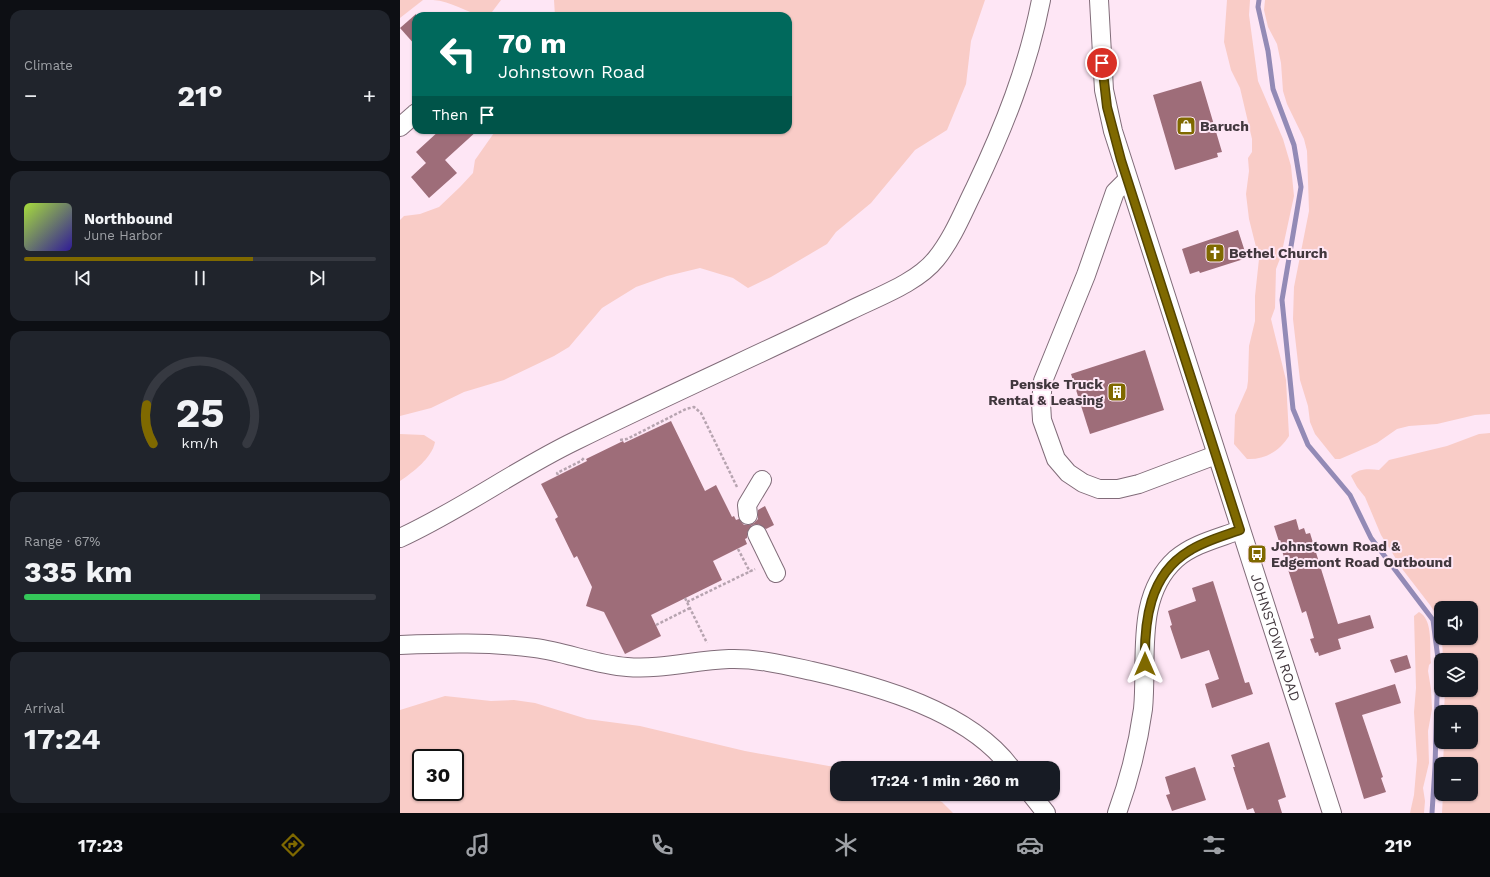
<!DOCTYPE html>
<html lang="en">
<head>
<meta charset="utf-8">
<style>
  body { margin:0; font-family:"Work Sans",sans-serif; background:#20242c; color:#f1f3f6; height:100vh; display:flex; flex-direction:column; font-size:15px; white-space:nowrap }
  * { box-sizing:border-box; margin:0 }
  p { font-size:13px; color:#9ea1a6 }
  .icon { flex:none; width:22px; height:22px; fill:none; stroke:currentColor; stroke-width:2; stroke-linecap:round; stroke-linejoin:round }
  .map { position:relative; flex:1; overflow:hidden }
  .details { display:flex; flex-direction:column; gap:10px; padding:10px; background:#0d0f14; width:400px }
  .details>* { flex:none }
  .banner { position:absolute; left:12px; top:12px; width:380px; height:122px; border-radius:12px; box-shadow:0 1px 3px #0004; background:#00695c; color:#fff; overflow:hidden }
  .tools { position:absolute; left:1034px; top:601px; display:grid; gap:8px }
  .tools a { display:grid; place-items:center; width:44px; height:44px; border-radius:8px; background:#171b24; box-shadow:0 1px 3px #0004; font-size:20px }
  .speed { position:absolute; left:12px; top:749px; display:flex; gap:8px; font-size:20px; font-weight:700; text-align:center }
  .speed>* { display:grid; place-content:center; width:52px; height:52px; border-radius:50%; background:#171b24; box-shadow:0 1px 3px #0004; line-height:1 }
  .speed .limit { border:2px solid #111; border-radius:6px; background:#fff; color:#111 }
  .pin { position:absolute; display:grid; place-items:center; width:34px; height:34px; color:#fff; margin:-17px; border:2px solid #fff; border-radius:50%; box-shadow:0 1px 4px #0007 }
  .me { position:absolute; width:44px; margin:-22px; rotate:0deg; stroke-linejoin:round; filter:drop-shadow(0 0 3px #0008) }
  .turn { display:flex; align-items:center; gap:14px; height:84px; padding:0 20px; font-size:18px }
  .turn .icon { width:52px; height:52px; stroke-width:2.5 }
  .turn b { display:block; font-size:28px; line-height:34px }
  .then { display:flex; align-items:center; height:38px; padding:0 20px; background:#0003; gap:8px; font-size:15px }
  .big { font-size:30px; font-weight:700; line-height:1.1 }
  .details .tile { flex:1; display:flex; flex-direction:column; justify-content:center; gap:6px; min-width:0; padding:0 14px; border-radius:12px; background:#20242c }
  .details .dial { align-items:center; gap:0 }
  .dial svg { height:104px; overflow:visible; fill:none; stroke:#363941; stroke-width:7; stroke-linecap:round; text-anchor:middle }
  .dial text { fill:#f1f3f6; stroke:none }
  .song { display:flex; align-items:center; gap:12px }
  .cover { width:48px; height:48px; border-radius:6px; background:linear-gradient(135deg,hsl(80 70% 55%),hsl(250 70% 35%)) }
  .played { height:4px; border-radius:2px; background:linear-gradient(90deg,#7f6900 65%,#363941 65%) }
  .keys { display:flex; justify-content:space-around; direction:ltr }
  .heat { display:flex; justify-content:space-between; align-items:center; font-size:22px; direction:ltr }
  .charge { height:6px; border-radius:3px; background:linear-gradient(90deg,#34c759 67%,#363941 0) }
  .trip { position:absolute; left:430px; top:761px; width:230px; height:40px; border-radius:12px; background:#171b24; box-shadow:0 1px 3px #0004; font-weight:700; line-height:40px; text-align:center }
  .tabs { display:flex; height:64px; justify-content:space-around; align-items:center; background:#090b0e; color:#9ea1a6 }
  .tabs .icon { width:28px; height:28px }
  .tabs .on { color:#7f6900 }
  .tabs b { font-size:18px; color:#f1f3f6 }
  main { display:flex; flex:1; min-height:0 }
  .map>svg:first-child { display:block }
  .green { fill:#f9ccc7; fill-rule:evenodd }
  .lines { fill:none; stroke-linecap:round; stroke-linejoin:round }
  .stream { stroke:#938ab6; stroke-width:5 }
  .building { fill:#9e6d79 }
  .minor-casing { stroke:#816c79; stroke-width:20 }
  .path { stroke:#b7a4b0; stroke-width:2.5; stroke-dasharray:3 2; stroke-linecap:butt }
  .minor { stroke:#fff; stroke-width:18 }
  .route-casing { stroke:#534400; stroke-width:10 }
  .route { stroke:#7f6900; stroke-width:7 }
  .labels { text-anchor:middle; dominant-baseline:central; stroke-width:4; stroke-linejoin:round; paint-order:stroke }
  .poi-label { font-size:14px; font-weight:bold; fill:#41373d; stroke:#fee6f5; text-anchor:start }
  .street-label { font-size:14px; fill:#41373d; stroke:#fee6f5 }
</style>
</head>
<body>
<main>
<section class="details">
<div class="tile"><p>Climate</p>
<div class="heat"><a>−</a><b class="big">21°</b><a>+</a></div>
</div>
<div class="tile">
<div class="song"><i class="cover"></i><div><b>Northbound</b><p>June Harbor</p></div></div>
<div class="played"></div>
<div class="keys"><svg class="icon" aria-label="previous" viewBox="0 0 24 24"><path d="M18 5L8 12l10 7zM5 5v14"/></svg><svg class="icon" aria-label="pause" viewBox="0 0 24 24"><path d="M8 5v14M16 5v14"/></svg><svg class="icon" aria-label="next" viewBox="0 0 24 24"><path d="M6 5l10 7-10 7zM19 5v14"/></svg></div>
</div>
<div class="tile dial"><svg viewBox="0 0 100 80">
<path d="M14 69A42 42 0 1 1 86 69"/>
<path d="M14 69A42 42 0 0 1 9 39" stroke="#7f6900"/>
<text x="50" y="56" font-size="32" font-weight="700">25</text>
<text x="50" y="72" font-size="11">km/h</text>
</svg></div>
<div class="tile"><p>Range · 67%</p><b class="big">335 km</b><div class="charge"></div></div>
<div class="tile"><p>Arrival</p><b class="big">17:24</b></div>
</section>
<div class="map">
<svg width="1090" height="813" viewBox="0 0 1090 813">
  <rect width="100%" height="100%" fill="#fee6f5"/>
  <g class="green">
    <polygon points="0,0 23,0 0,18"/>
    <path d="M33,0H101L89,16H85C67,13 51,1 33,0Z"/>
    <polygon points="154,0 585,0 571,41 566,84 547,130 515,150 471,203 436,232 427,244 371,277 348,288 333,278 300,268 267,276 236,287 202,308 169,347 154,356 104,380 64,392 31,408 0,416 0,220 4,216 20,214 39,207 60,187 73,173 75,160 96,130 388,130 388,16 155,16"/>
    <path d="M827,0H850L849,15L858,81L883,139L891,166L894,196L881,256L876,269L875,308L871,319L886,380L889,436C880,451 864,460 847,459L834,444L835,415L847,388L848,381L849,346L855,321V296L859,259L849,219L846,194L849,171L848,158L852,152V139L840,88L831,70L824,42Z"/>
    <polygon points="865,0 1090,0 1090,414 1075,415 1037,424 1009,426 997,429 977,443 940,459 935,459 915,434 910,422 908,406 900,380 893,319 894,287 909,211 907,151 904,139 887,104 883,91 881,63 877,44 868,27 864,10"/>
    <path d="M1090,433V813H1042L1043,794H1071V764H1043L1044,742H1071V712H1044L1045,690H1071V660H1043L1042,638H1071V608H1041V631L1037,616L1030,605L1003,570L981,535L965,497L957,487L951,476C959,468 969,469 979,470L989,460L1047,446L1079,434Z"/>
    <path d="M0,434L24,435L35,442C32,458 13,472 0,481Z"/>
    <path d="M1019,612C1034,620 1029,648 1031,663L1029,665L1028,671L1031,689L1032,709L1028,731L1029,763L1023,788L1025,801L1024,813H1010L1014,795L1017,760L1014,712L1016,688L1014,616Z"/>
    <path d="M45,696L91,701L114,700L135,703L187,719L240,726L345,751L440,768H437V794H523L542,802L553,813H0V710ZM21,758H55V792H21Z"/>
  </g>
  <g class="lines">
    <polyline class="stream" points="859,0 858,7 868,51 873,89 894,145 901,187 882,300 893,409 908,445 950,495 971,538 1033,620 1038,659 1035,767 1032,813"/>
  </g>
  <g class="building">
    <polygon points="16,14 16,46 0,28"/>
    <polygon points="801,81 822,152 817,153 818,157 775,170 753,95"/>
    <polygon points="40,130 78,130 45,160 57,173 29,198 11,177 26,163 16,152"/>
    <polygon points="838,230 847,258 800,273 799,271 790,274 782,249"/>
    <polygon points="745,350 764,410 690,434 671,374"/>
    <polygon points="271,421 305,491 316,485 332,517 334,516 336,520 339,519 344,525 349,525 354,523 358,519 358,510 365,506 374,525 366,529 358,524 352,525 347,533 347,538 345,539 347,544 313,561 322,580 251,615 261,636 225,654 204,612 186,606 192,587 177,556 174,558 155,519 158,517 141,484 187,461 186,459 223,441 224,443"/>
    <polygon points="896,519 899,530 904,528 906,534 910,533 938,624 970,615 974,628 938,639 941,649 919,656 918,652 915,653 910,639 914,638 906,611 902,613 874,526"/>
    <polygon points="813,581 845,683 849,682 853,694 812,708 805,684 819,679 809,650 781,659 770,626 772,625 768,611 796,601 792,588"/>
    <polygon points="1007,655 1011,668 995,673 990,660"/>
    <polygon points="995,684 1001,703 962,715 983,777 981,778 986,792 964,799 935,703"/>
    <polygon points="869,742 886,797 878,800 882,813 855,813 853,808 847,810 833,767 835,767 831,755"/>
    <polygon points="795,767 806,800 772,811 766,795 770,794 765,777"/>
  </g>
  <g class="lines">
    <g class="minor-casing">
      <g id="minor">
        <path id="s1" d="M699,0L704,90L713,131L932,813"/>
        <polyline points="0,127 16,113"/>
        <polyline points="727,180 715,192 686,275 643,381 641,403 642,420 656,459 668,473 683,483 699,489 718,489 739,484 816,455"/>
        <polyline points="348,515 347,505 362,480"/>
        <polyline points="357,534 376,573"/>
        <path d="M0,538C61,510 115,470 175,441C266,396 358,355 449,311C477,297 517,283 536,259C553,238 563,212 575,188C604,127 628,67 641,0"/>
        <path d="M0,645C45,643 90,642 135,648C166,652 196,665 227,667C261,670 295,660 329,659C357,658 385,665 412,671C478,686 569,711 611,768"/>
        <polyline points="631,794 646,813"/>
        <path d="M717,813C729,780 738,745 743,709C748,660 734,597 776,559C793,544 819,538 840,530"/>
      </g>
    </g>
    <g class="path">
      <polyline points="220,440 227,439 286,409 294,407 301,413 337,487"/>
      <polyline points="158,475 157,473 181,461 185,457"/>
      <polyline points="338,549 350,572"/>
      <polyline points="285,598 307,643"/>
      <polyline points="287,602 355,569"/>
      <polyline points="256,625 290,608"/>
    </g>
    <use href="#minor" class="minor"/>
  </g>
  <g class="lines">
    <g class="route-casing">
      <path id="route" d="M702,63L707,107L721,160L840,530C823,536 804,541 789,551C749,575 744,622 745,664"/>
    </g>
    <use href="#route" class="route"/>
  </g>
  <defs>
    <g id="shop-square" transform="scale(1)"><rect x="-9" y="-9" width="18" height="18" rx="4" fill="#7f6900" stroke="#fee6f5"/><path d="M-5-2.5h2.3a2.7 3.5 0 0 1 5.4 0H5L5.5 6h-11ZM-1.5-2.5h3a1.5 2.3 0 0 0-3 0Z" fill="#fff"/></g>
    <g id="church-square" transform="scale(1)"><rect x="-9" y="-9" width="18" height="18" rx="4" fill="#7f6900" stroke="#fee6f5"/><path d="M-1.2-6h2.4v3.5h3.3v2.4h-3.3V6h-2.4V-.1h-3.3v-2.4h3.3Z" fill="#fff"/></g>
    <g id="building-square" transform="scale(1)"><rect x="-9" y="-9" width="18" height="18" rx="4" fill="#7f6900" stroke="#fee6f5"/><path d="M-4-6H4V6H1V3H-1V6H-4ZM-2.5-4.3h1.7v1.8h-1.7ZM.8-4.3h1.7v1.8H.8ZM-2.5-1h1.7V.8h-1.7ZM.8-1h1.7V.8H.8Z" fill="#fff"/></g>
    <g id="bus-square" transform="scale(1)"><rect x="-9" y="-9" width="18" height="18" rx="4" fill="#7f6900" stroke="#fee6f5"/><path d="M-5-6H5V4H4V6H2V4H-2V6H-4V4H-5ZM-3.5-4V0h7V-4ZM-3.5 1.2v1.5H-2V1.2ZM2 1.2v1.5H3.5V1.2Z" fill="#fff"/></g>
  </defs>
  <g fill-rule="evenodd">
    <use href="#shop-square" x="786" y="126"/>
    <use href="#church-square" x="815" y="253"/>
    <use href="#building-square" x="717" y="392"/>
    <use href="#bus-square" x="857" y="554"/>
  </g>
  <g class="labels">
    <g class="poi-label">
      <text x="800" y="126">Baruch</text>
      <text x="829" y="253">Bethel Church</text>
      <text x="703" y="384" text-anchor="end">Penske Truck<tspan x="703" dy="16">Rental &amp; Leasing</tspan></text>
      <text x="871" y="546">Johnstown Road &amp;<tspan x="871" dy="16">Edgemont Road Outbound</tspan></text>
    </g>
    <g class="street-label">
      <text stroke="none"><textPath href="#s1" startOffset="664">JOHNSTOWN ROAD</textPath></text>
    </g>
  </g>
</svg>
<div class="tools">
<a><svg class="icon" aria-label="sound" viewBox="0 0 24 24"><path d="M4 9h4l5-4v14l-5-4H4zM17 9q2 3 0 6"/></svg></a>
<a><svg class="icon" aria-label="layers" viewBox="0 0 24 24"><path d="M12 4l9 5-9 5-9-5zM3 14l9 5 9-5"/></svg></a>
<a>+</a>
<a>−</a>
</div>
<div class="speed"><div class="limit">30</div></div>
<div class="pin" style="left:702px;top:63px;background:#d93025"><svg class="icon" aria-label="arrive" viewBox="0 0 24 24"><path d="M6 21V4h12l-3 4 3 4H6"/></svg></div>
<svg class="me" style="left:745px;top:664px" viewBox="-20 -20 40 40"><path d="M0-17L14 15 0 8-14 15z" fill="#7f6900" stroke="#fff" stroke-width="4"/></svg>
<div class="trip">17:24 · 1 min · 260 m</div>
<div class="banner">
<div class="turn"><svg class="icon" aria-label="left" viewBox="0 0 24 24"><path d="M17 20v-9H6M10 6l-5 5 5 5"/></svg><div><b>70 m</b>Johnstown Road</div></div>
<div class="then">Then<svg class="icon" aria-label="arrive" viewBox="0 0 24 24"><path d="M6 21V4h12l-3 4 3 4H6"/></svg></div>
</div>
</div>
</main>
<nav class="tabs">
<b>17:23</b>
<svg class="icon on" aria-label="directions" viewBox="0 0 24 24"><path d="M12 3l9 9-9 9-9-9zM9 14v-3h6M13 9l2 2-2 2"/></svg>
<svg class="icon" aria-label="music" viewBox="0 0 24 24"><path d="M9 18V5l10-2v13"/><circle cx="6" cy="18" r="3"/><circle cx="16" cy="16" r="3"/></svg>
<svg class="icon" aria-label="phone" viewBox="0 0 24 24"><path d="M5 4h4l2 5-3 2q2 4 5 5l2-3 5 2v4C11 20 4 13 5 4z"/></svg>
<svg class="icon" aria-label="climate" viewBox="0 0 24 24"><path d="M12 3v18M4 7l16 10M4 17L20 7"/></svg>
<svg class="icon" aria-label="car" viewBox="0 0 24 24"><path d="M5 17H2v-5l4-1 3-4h7l3 4 3 1v5h-3M9 17h6M6 11h13"/><circle cx="7" cy="17" r="2"/><circle cx="17" cy="17" r="2"/></svg>
<svg class="icon" aria-label="filters" viewBox="0 0 24 24"><path d="M4 7h16M4 17h16"/><circle cx="9" cy="7" r="2"/><circle cx="15" cy="17" r="2"/></svg>
<b>21°</b>
</nav>
</body>
</html>
